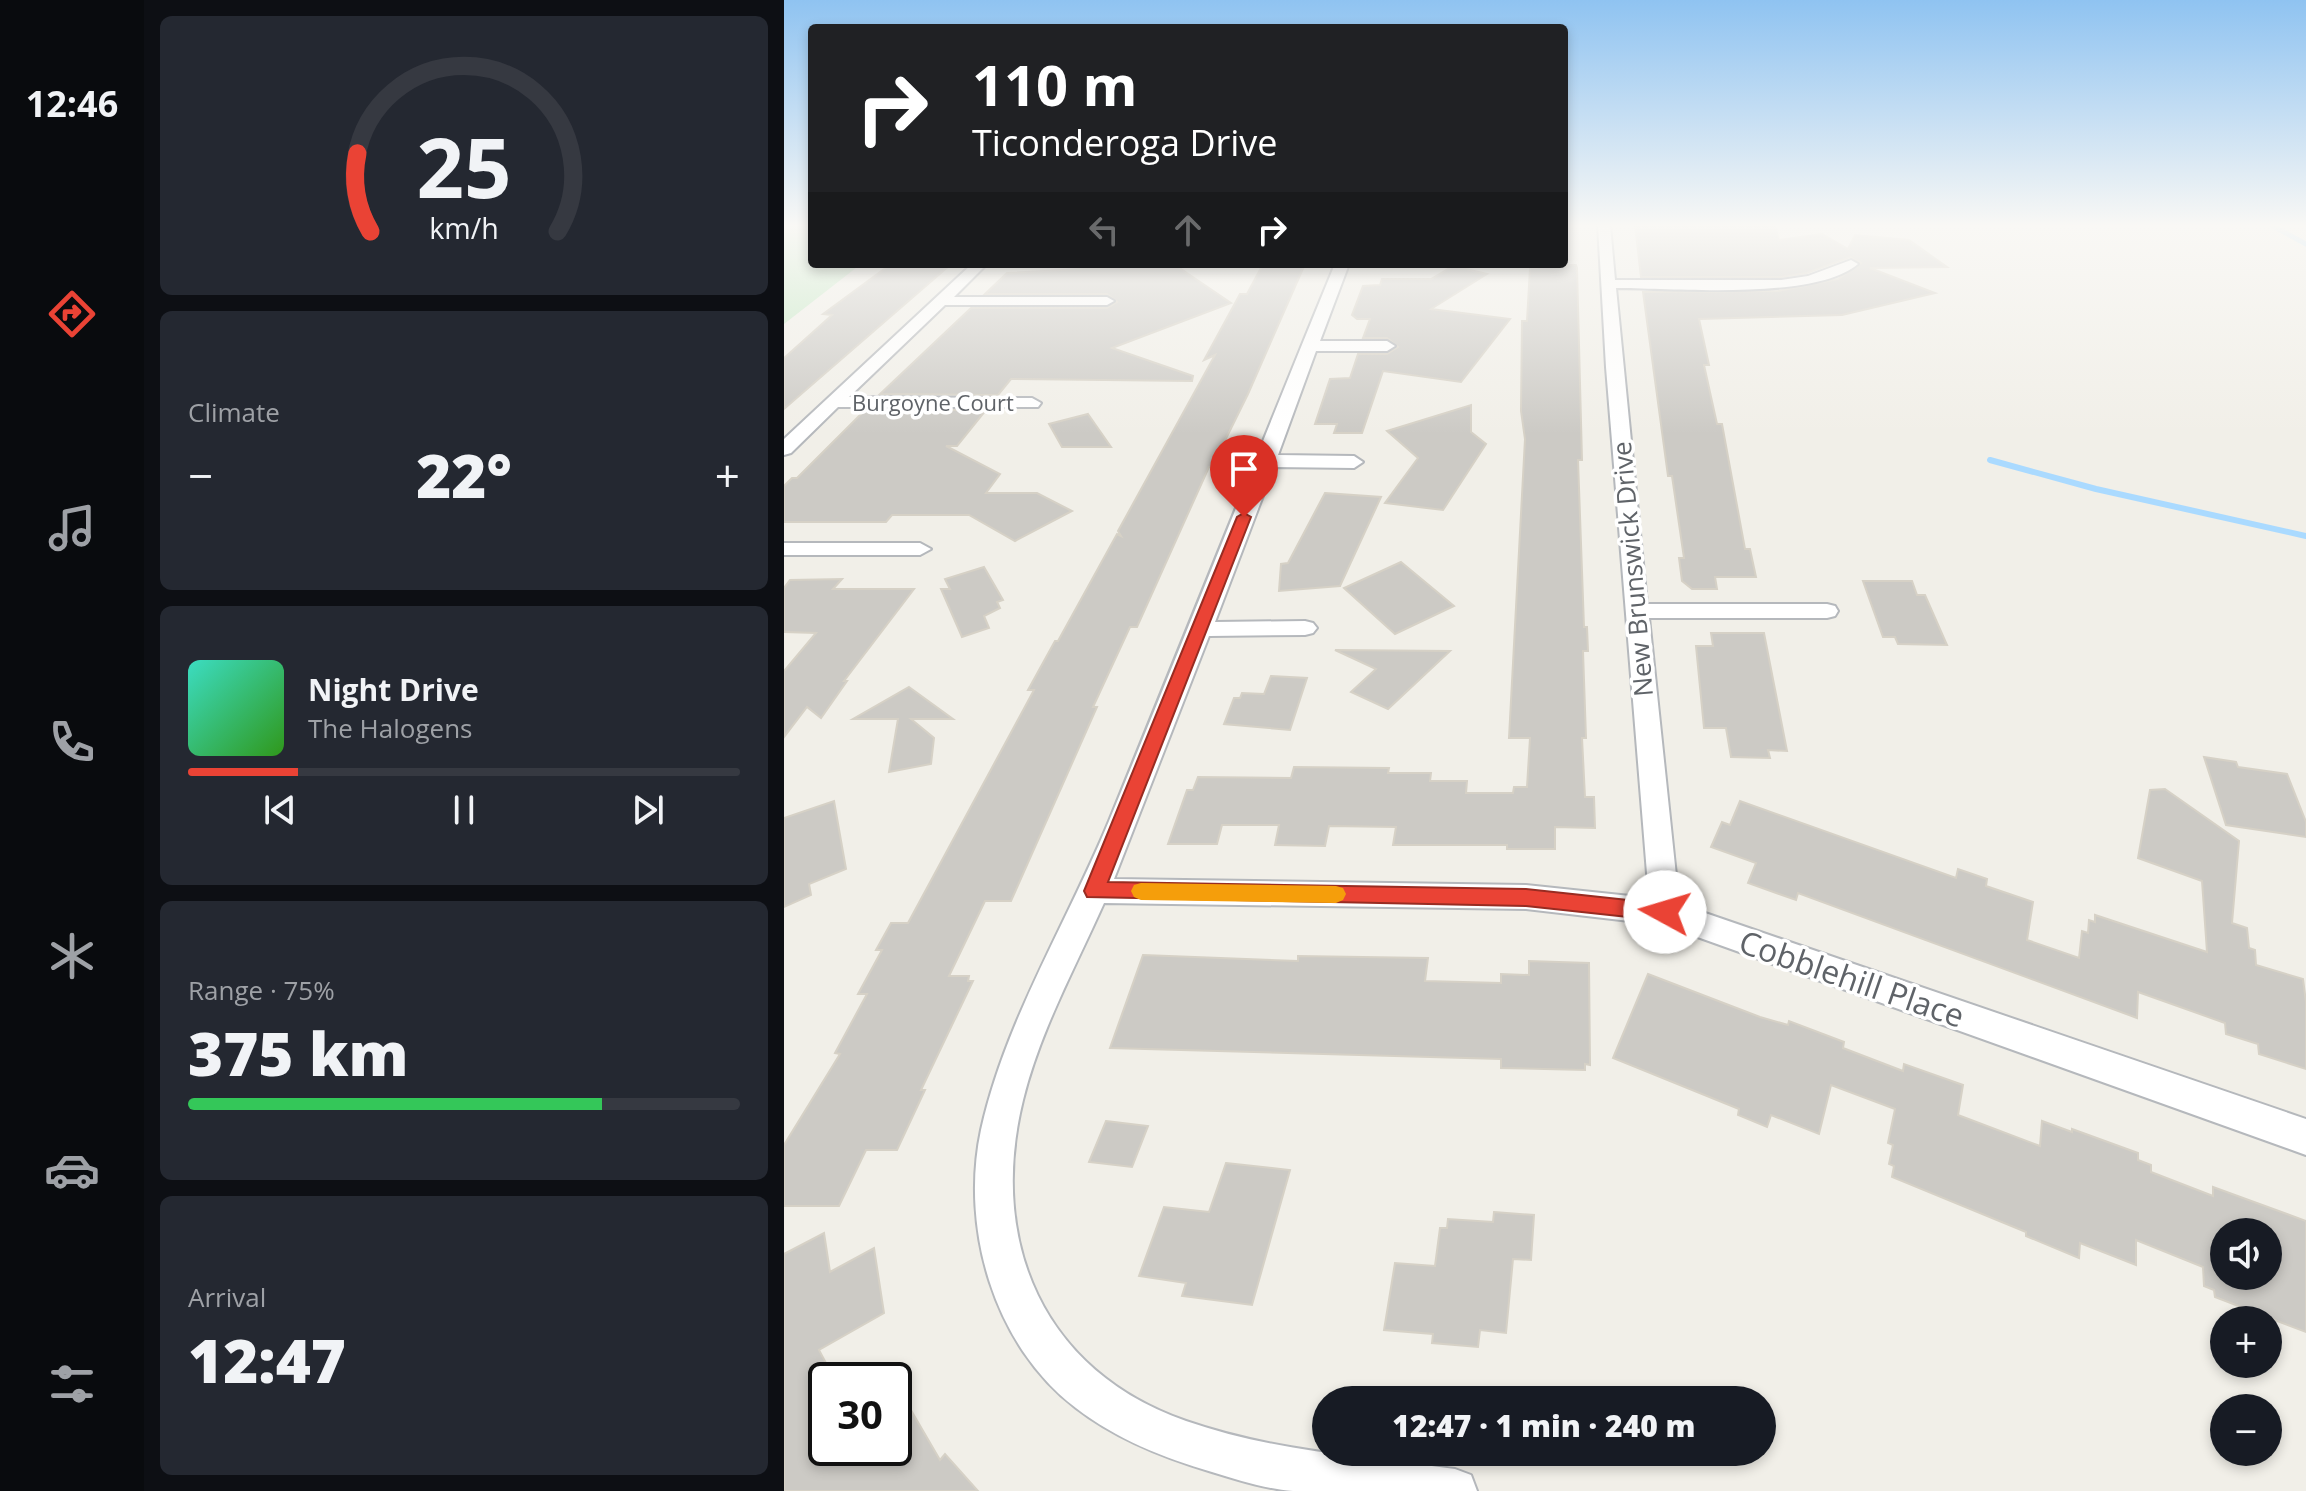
<!DOCTYPE html>
<html lang="en">
<head>
<meta charset="utf-8">
<style>
  body { margin:0; font-family:"Open Sans",sans-serif; background:#242831; color:#f1f3f6; height:100vh; display:flex; flex-direction:column; font-size:30px; white-space:nowrap }
  * { box-sizing:border-box; margin:0 }
  p { font-size:26px; color:#9ea1a6 }
  .icon { flex:none; width:44px; height:44px; fill:none; stroke:currentColor; stroke-width:2; stroke-linecap:round; stroke-linejoin:round }
  .map { position:relative; flex:1; overflow:hidden }
  .sheet { display:flex; flex-direction:column; gap:16px; padding:16px; background:#0d0f14; width:640px }
  .sheet>* { flex:none }
  .hud { position:absolute; left:24px; top:24px; width:760px; height:244px; border-radius:8px; box-shadow:0 4px 12px #0003; background:#202124; color:#fff; overflow:hidden }
  .tools { position:absolute; left:1426px; top:1218px; display:grid; gap:16px }
  .tools a { display:grid; place-items:center; width:72px; height:72px; border-radius:50%; background:#171b24; box-shadow:0 4px 12px #0003; font-size:40px }
  .speed { position:absolute; left:24px; top:1362px; display:flex; gap:16px; font-size:40px; font-weight:700; text-align:center }
  .speed>* { display:grid; place-content:center; width:104px; height:104px; border-radius:50%; background:#171b24; box-shadow:0 4px 12px #0003; line-height:1 }
  .speed .limit { border:4px solid #111; border-radius:12px; background:#fff; color:#111 }
  .pin { position:absolute; display:grid; place-items:center; width:68px; height:68px; color:#fff; margin:-82px -34px; border-radius:50% 50% 50% 0; rotate:-45deg; box-shadow:0 0 8px #0007 }
  .pin .icon { rotate:45deg }
  .me { position:absolute; width:88px; margin:-44px; rotate:276deg; stroke-linejoin:round; filter:drop-shadow(0 0 6px #0008) }
  .turn { display:flex; align-items:center; gap:28px; height:168px; padding:0 32px; font-size:36px }
  .turn .icon { width:104px; height:104px; stroke-width:2.5 }
  .turn b { display:block; font-size:56px; line-height:68px }
  .lanes { display:flex; align-items:center; height:76px; padding:0 32px; background:#0003; justify-content:center; gap:40px; direction:ltr }
  .lanes .off { opacity:.35 }
  .big { font-size:60px; font-weight:800; line-height:1.1 }
  .sheet .card { flex:1; display:flex; flex-direction:column; justify-content:center; gap:12px; min-width:0; padding:0 28px; border-radius:12px; background:#242831 }
  .sheet .dial { align-items:center; gap:0 }
  .dial svg { height:208px; overflow:visible; fill:none; stroke:#363941; stroke-width:7; stroke-linecap:round; text-anchor:middle }
  .dial text { fill:#f1f3f6; stroke:none }
  .song { display:flex; align-items:center; gap:24px }
  .cover { width:96px; height:96px; border-radius:12px; background:linear-gradient(135deg,hsl(170 70% 55%),hsl(110 70% 35%)) }
  .played { height:8px; border-radius:4px; background:linear-gradient(90deg,#ea4335 20%,#363941 20%) }
  .keys { display:flex; justify-content:space-around; direction:ltr }
  .heat { display:flex; justify-content:space-between; align-items:center; font-size:44px; direction:ltr }
  .charge { height:12px; border-radius:6px; background:linear-gradient(90deg,#34c759 75%,#363941 0) }
  .trip { position:absolute; left:528px; top:1386px; width:464px; height:80px; border-radius:40px; background:#171b24; box-shadow:0 4px 12px #0003; font-weight:800; line-height:80px; text-align:center }
  main { display:flex; flex:1; min-height:0 }
  .dock { display:flex; flex-direction:column; width:144px; justify-content:space-around; align-items:center; background:#090b0e; color:#9ea1a6 }
  .dock .icon { width:56px; height:56px }
  .dock .selected { color:#ea4335 }
  .dock b { font-size:36px; color:#f1f3f6 }
  .map>svg:first-child { display:block }
  .green { fill:#c5e8c5 }
  .lines { fill:none; stroke-linecap:round; stroke-linejoin:round }
  .stream-far1 { stroke:#aadaff; stroke-width:5 }
  .stream { stroke:#aadaff; stroke-width:6 }
  .building { fill:#cccac5; stroke:#d6d1c6; stroke-width:2; fill-rule:evenodd }
  .minor-casing { stroke:#b5b8bc; stroke-width:4 }
  .minor { fill:#fff; fill-rule:evenodd }
  .route { fill:#ea4335; stroke:#982c22; stroke-width:2 }
  .slow { fill:#f59e0b }
  .labels { text-anchor:middle; dominant-baseline:central; stroke-width:7; stroke-linejoin:round; paint-order:stroke }
  .far-street-label { font-size:22px; fill:#5f6368; stroke:#fff }
  .street-label { font-size:26px; fill:#5f6368; stroke:#fff }
  .near-street-label { font-size:32px; fill:#5f6368; stroke:#fff }
</style>
</head>
<body>
<main>
<nav class="dock">
<b>12:46</b>
<svg class="icon selected" aria-label="directions" viewBox="0 0 24 24"><path d="M12 3l9 9-9 9-9-9zM9 14v-3h6M13 9l2 2-2 2"/></svg>
<svg class="icon" aria-label="music" viewBox="0 0 24 24"><path d="M9 18V5l10-2v13"/><circle cx="6" cy="18" r="3"/><circle cx="16" cy="16" r="3"/></svg>
<svg class="icon" aria-label="phone" viewBox="0 0 24 24"><path d="M5 4h4l2 5-3 2q2 4 5 5l2-3 5 2v4C11 20 4 13 5 4z"/></svg>
<svg class="icon" aria-label="climate" viewBox="0 0 24 24"><path d="M12 3v18M4 7l16 10M4 17L20 7"/></svg>
<svg class="icon" aria-label="car" viewBox="0 0 24 24"><path d="M5 17H2v-5l4-1 3-4h7l3 4 3 1v5h-3M9 17h6M6 11h13"/><circle cx="7" cy="17" r="2"/><circle cx="17" cy="17" r="2"/></svg>
<svg class="icon" aria-label="filters" viewBox="0 0 24 24"><path d="M4 7h16M4 17h16"/><circle cx="9" cy="7" r="2"/><circle cx="15" cy="17" r="2"/></svg>
</nav>
<section class="sheet">
<div class="card dial"><svg viewBox="0 0 100 80">
<path d="M14 69A42 42 0 1 1 86 69"/>
<path d="M14 69A42 42 0 0 1 9 39" stroke="#ea4335"/>
<text x="50" y="56" font-size="32" font-weight="700">25</text>
<text x="50" y="72" font-size="11">km/h</text>
</svg></div>
<div class="card"><p>Climate</p>
<div class="heat"><a>−</a><b class="big">22°</b><a>+</a></div>
</div>
<div class="card">
<div class="song"><i class="cover"></i><div><b>Night Drive</b><p>The Halogens</p></div></div>
<div class="played"></div>
<div class="keys"><svg class="icon" aria-label="previous" viewBox="0 0 24 24"><path d="M18 5L8 12l10 7zM5 5v14"/></svg><svg class="icon" aria-label="pause" viewBox="0 0 24 24"><path d="M8 5v14M16 5v14"/></svg><svg class="icon" aria-label="next" viewBox="0 0 24 24"><path d="M6 5l10 7-10 7zM19 5v14"/></svg></div>
</div>
<div class="card"><p>Range · 75%</p><b class="big">375 km</b><div class="charge"></div></div>
<div class="card"><p>Arrival</p><b class="big">12:47</b></div>
</section>
<div class="map">
<svg width="1522" height="1491" viewBox="0 0 1522 1491">
  <rect width="100%" height="100%" fill="#f1efe8"/>
  <polygon class="green" points="0,225 28,225 28,264 77,264 0,324"/>
  <g class="lines">
    <polyline class="stream-far1" points="1487,225 1522,244"/>
    <polyline class="stream" points="1206,460 1312,489 1522,536"/>
  </g>
  <g class="building">
    <polygon points="851,225 991,225 995,240 1038,234 1064,249 1071,235 1125,240 1163,267 1086,268 1151,293 1058,315 915,319 925,365 920,365 933,424 938,424 961,549 966,549 972,577 931,577 933,589 908,589 898,581 895,558 900,558 888,476 884,476 859,292 994,291 1054,279 1077,263 1066,257 1023,273 997,277 857,277"/>
    <polygon points="107,264 165,266 0,409 0,358 48,315 39,314"/>
    <polygon points="479,264 521,264 464,394 428,467 425,467 353,627 346,627 309,707 313,707 227,901 201,901 165,976 185,976 184,981 189,981 137,1090 141,1090 113,1150 82,1150 55,1206 0,1206 0,1145 56,1054 51,1053 83,994 74,994 98,950 92,950 107,923 124,923 250,690 244,690 271,641 274,641 333,534 337,536 334,531 431,355 420,360 456,294 463,294"/>
    <polygon points="753,265 792,265 793,268 798,460 794,460 800,627 803,627 804,651 799,651 802,738 798,738 801,797 810,797 811,828 771,827 771,849 723,849 723,845 609,845 612,827 545,826 541,846 491,845 495,825 438,825 433,844 384,844 403,790 409,790 414,777 507,778 510,767 605,768 604,773 647,773 646,781 683,781 682,793 729,793 730,787 743,787 746,738 725,738 741,439 737,411 738,321 743,321 746,268 753,268"/>
    <polygon points="669,266 703,274 647,309 726,319 677,382 599,371 578,433 550,433 553,424 531,424 546,379 566,378 574,354 603,354 614,347 603,338 579,338 586,319 573,319 568,315 579,286 596,285 598,279 647,279"/>
    <polygon points="335,267 394,267 447,303 328,348 409,376 408,381 227,379 214,395 96,394 187,308 323,308 333,302 323,294 201,294 223,273"/>
    <polygon points="687,405 687,432 702,444 659,510 601,503 634,458 603,431"/>
    <polygon points="81,410 202,410 173,446 162,446 216,474 202,493 253,493 288,511 231,541 185,515 108,515 102,522 0,522 0,486 8,478 13,478"/>
    <polygon points="304,414 327,447 278,447 265,424"/>
    <polygon points="541,493 597,497 556,586 495,591 497,564 504,563"/>
    <polygon points="617,562 670,606 611,634 560,588"/>
    <polygon points="200,567 219,600 213,602 216,608 200,616 205,628 178,637 157,589 166,589 161,579"/>
    <polygon points="58,579 49,589 130,589 60,681 63,681 37,718 23,707 0,737 0,671 32,633 0,632 0,588 6,580"/>
    <polygon points="1079,581 1128,581 1133,595 1141,595 1163,645 1114,644 1111,637 1099,637"/>
    <polygon points="927,633 980,633 1003,751 984,750 986,758 947,757 942,728 920,728 912,646 929,646"/>
    <polygon points="551,650 666,651 604,709 567,692 592,669"/>
    <polygon points="487,676 523,678 506,730 440,724 450,698 456,698 458,693 480,694"/>
    <polygon points="125,687 169,719 127,719 150,738 147,764 105,772 114,719 69,719"/>
    <polygon points="1420,757 1452,762 1454,767 1503,774 1522,822 1522,837 1442,825"/>
    <polygon points="1381,789 1455,841 1448,923 1463,928 1465,948 1471,950 1472,965 1519,979 1522,1002 1522,1069 1475,1054 1474,1044 1442,1034 1441,1023 1354,992 1353,1018 1014,893 1012,900 964,883 972,863 927,847 938,822 946,825 956,801 1172,878 1174,869 1203,879 1202,886 1249,902 1243,940 1295,958 1298,931 1304,933 1305,920 1311,922 1311,915 1423,952 1418,881 1354,858 1366,790"/>
    <polygon points="50,801 62,869 25,884 27,895 0,907 0,818"/>
    <polygon points="359,955 514,961 514,956 644,958 641,981 717,983 717,974 745,975 745,961 805,963 806,1065 801,1064 801,1070 717,1068 717,1059 326,1048"/>
    <path d="M864,974L976,1017L1004,1025L1005,1021L1060,1042L1059,1048L1119,1071L1120,1064L1179,1085L1174,1115L1256,1146L1258,1121L1288,1132V1129L1354,1153V1160L1367,1165V1172L1429,1196V1187L1522,1221V1332L1431,1297L1430,1290L1420,1286L1419,1267L1352,1240V1265L1296,1243L1295,1258L1242,1236V1232L1108,1177L1110,1166L1105,1164L1109,1145L1104,1143L1111,1109L1047,1085L1035,1134L987,1115L983,1127L954,1115L955,1109L829,1058ZM1440,1232H1484V1276H1440Z"/>
    <polygon points="322,1121 364,1126 348,1167 305,1162"/>
    <polygon points="442,1163 506,1170 468,1305 398,1296 402,1283 355,1276 380,1207 425,1212"/>
    <polygon points="710,1212 750,1215 747,1260 729,1259 722,1333 696,1330 694,1347 648,1343 649,1334 600,1330 611,1263 651,1266 656,1228 663,1228 664,1219 709,1222"/>
    <polygon points="40,1233 46,1272 90,1248 100,1313 35,1350 51,1380 42,1380 42,1448 110,1448 110,1381 156,1460 161,1454 194,1491 0,1491 0,1254"/>
  </g>
  <g class="lines">
    <g class="minor-casing">
      <g id="minor">
        <path d="M814,225H826L831,280H997L1024,276L1067,260L1074,264C1031,301 889,288 832,288L863,604H1043L1051,606L1054,611L1051,616L1043,618H865L895,904L1522,1119V1155L880,925L742,909L320,903C291,968 256,1031 239,1100C204,1242 259,1371 402,1421C488,1451 581,1457 671,1469L687,1475L693,1491C633,1491 570,1491 509,1491C482,1489 454,1480 428,1472C380,1458 332,1439 292,1408C210,1346 176,1228 197,1130C221,1021 283,923 325,821C402,635 475,449 551,264H565L536,341H603L611,346L603,351H532L494,455L570,456L579,462L570,468L490,467L431,622L521,621L529,623L533,628L529,633L521,635L425,636L330,879L742,885L865,898L822,367Z"/>
        <polygon points="188,264 203,264 170,297 323,297 330,301 323,305 161,305 65,397 248,398 257,403 254,407 54,407 7,453 0,455 0,439"/>
        <polygon points="0,543 136,543 147,549 136,555 0,555"/>
      </g>
    </g>
    <use href="#minor" class="minor"/>
  </g>
  <linearGradient id="sky" x2="0" y2="1"><stop stop-color="#8fc3f1"/><stop offset="0.52" stop-color="#f9f8f5"/><stop offset="1" stop-color="#f9f8f5" stop-opacity="0"/></linearGradient>
  <rect width="1522" height="434" fill="url(#sky)"/>
  <polygon class="route" points="460,513 467,517 324,882 742,889 881,904 889,906 892,912 889,919 881,921 742,906 303,897 300,891 453,517"/>
  <polygon class="slow" points="357,883 552,886 559,888 562,894 559,900 552,903 357,900 350,897 347,891 350,885"/>
  <g class="labels">
    <g class="far-street-label">
      <text x="149" y="402">Burgoyne Court</text>
    </g>
    <g class="street-label">
      <text transform="translate(848 569) rotate(-95)">New Brunswick Drive</text>
    </g>
    <g class="near-street-label">
      <text transform="translate(1068 978) rotate(19)">Cobblehill Place</text>
    </g>
  </g>
</svg>
<div class="tools">
<a><svg class="icon" aria-label="sound" viewBox="0 0 24 24"><path d="M4 9h4l5-4v14l-5-4H4zM17 9q2 3 0 6"/></svg></a>
<a>+</a>
<a>−</a>
</div>
<div class="speed"><div class="limit">30</div></div>
<div class="pin" style="left:460px;top:517px;background:#d93025"><svg class="icon" aria-label="arrive" viewBox="0 0 24 24"><path d="M6 21V4h12l-3 4 3 4H6"/></svg></div>
<svg class="me" style="left:881px;top:912px" viewBox="-20 -20 40 40"><circle r="19" fill="#fff"/><path d="M0-13L10 11 0 6-10 11z" fill="#ea4335"/></svg>
<div class="trip">12:47 · 1 min · 240 m</div>
<div class="hud">
<div class="turn"><svg class="icon" aria-label="right" viewBox="0 0 24 24"><path d="M7 20v-9h11M14 6l5 5-5 5"/></svg><div><b>110 m</b>Ticonderoga Drive</div></div>
<div class="lanes"><svg class="icon off" aria-label="left" viewBox="0 0 24 24"><path d="M17 20v-9H6M10 6l-5 5 5 5"/></svg><svg class="icon off" aria-label="ahead" viewBox="0 0 24 24"><path d="M12 20V5M6 11l6-6 6 6"/></svg><svg class="icon" aria-label="right" viewBox="0 0 24 24"><path d="M7 20v-9h11M14 6l5 5-5 5"/></svg></div>
</div>
</div>
</main>
</body>
</html>
